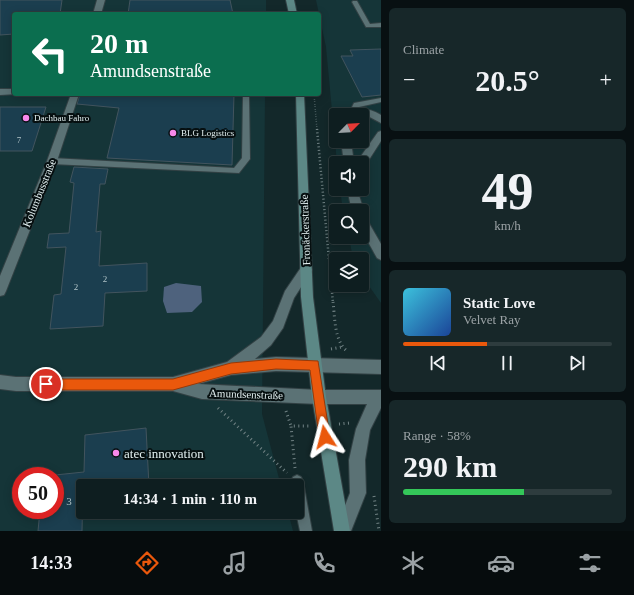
<!DOCTYPE html>
<html lang="en">
<head>
<meta charset="utf-8">
<style>
  body { margin:0; font-family:"Times New Roman",serif; background:#172729; color:#f1f3f6; height:100vh; display:flex; flex-direction:column; font-size:15px; white-space:nowrap }
  * { box-sizing:border-box; margin:0 }
  p { font-size:13px; color:#9ba2a5 }
  .icon { flex:none; width:22px; height:22px; fill:none; stroke:currentColor; stroke-width:2; stroke-linecap:round; stroke-linejoin:round }
  .map { position:relative; flex:1; overflow:hidden }
  .side { display:flex; flex-direction:column; gap:8px; padding:8px; background:#081012; width:253px }
  .side>* { flex:none }
  .banner { position:absolute; left:12px; top:12px; width:309px; height:84px; border-radius:4px; box-shadow:0 2px 10px #0003,0 0 0 1px #2e3c3e; background:#0b6e4f; color:#fff; overflow:hidden }
  .needle { width:26px; rotate:66deg }
  .controls { position:absolute; left:329px; top:108px; display:grid; gap:8px }
  .controls a { display:grid; place-items:center; width:40px; height:40px; border-radius:4px; background:#0e1e20; box-shadow:0 2px 10px #0003,0 0 0 1px #2e3c3e; font-size:20px }
  .speed { position:absolute; left:12px; top:467px; display:flex; gap:8px; font-size:20px; font-weight:700; text-align:center }
  .speed>* { display:grid; place-content:center; width:52px; height:52px; border-radius:50%; background:#0e1e20; box-shadow:0 2px 10px #0003,0 0 0 1px #2e3c3e; line-height:1 }
  .speed .limit { border:6px solid #d22; background:#fff; color:#111 }
  .pin { position:absolute; display:grid; place-items:center; width:34px; height:34px; color:#fff; margin:-17px; border:2px solid #fff; border-radius:50%; box-shadow:0 1px 4px #0007 }
  .me { position:absolute; width:44px; margin:-22px; rotate:351deg; stroke-linejoin:round; filter:drop-shadow(0 0 3px #0008) }
  .turn { display:flex; align-items:center; gap:14px; height:84px; padding:0 12px; font-size:18px }
  .turn .icon { width:52px; height:52px; stroke-width:2.5 }
  .turn b { display:block; font-size:28px; line-height:34px }
  .big { font-size:30px; font-weight:600; line-height:1.1 }
  .side .tile { flex:1; display:flex; flex-direction:column; justify-content:center; gap:6px; min-width:0; padding:0 14px; border-radius:6px; background:#172729 }
  .side .dial { align-items:center; gap:0 }
  .dial b { font-size:52px; line-height:1 }
  .song { display:flex; align-items:center; gap:12px }
  .cover { width:48px; height:48px; border-radius:6px; background:linear-gradient(135deg,hsl(190 70% 55%),hsl(220 70% 35%)) }
  .played { height:4px; border-radius:2px; background:linear-gradient(90deg,#ea580c 40%,#2e3c3e 40%) }
  .keys { display:flex; justify-content:space-around; direction:ltr }
  .heat { display:flex; justify-content:space-between; align-items:center; font-size:22px; direction:ltr }
  .charge { height:6px; border-radius:3px; background:linear-gradient(90deg,#34c759 58%,#2e3c3e 0) }
  .trip { position:absolute; left:76px; top:479px; width:228px; height:40px; border-radius:4px; background:#0e1e20; box-shadow:0 2px 10px #0003,0 0 0 1px #2e3c3e; font-weight:600; line-height:40px; text-align:center }
  .menu { display:flex; height:64px; justify-content:space-around; align-items:center; background:#060c0d; color:#9ba2a5 }
  .menu .icon { width:28px; height:28px }
  .menu .selected { color:#ea580c }
  .menu b { font-size:18px; color:#f1f3f6 }
  main { display:flex; flex:1; min-height:0 }
  .map>svg:first-child { display:block }
  .built { fill:#153538; fill-rule:evenodd }
  .water { fill:#4e627d }
  .building { fill:#1b3e4f; stroke:#42545e }
  .lines { fill:none; stroke-linecap:round; stroke-linejoin:round }
  .lane-casing { stroke:#324144; stroke-width:2 }
  .street-casing { stroke:#324144; stroke-width:2 }
  .secondary-casing { stroke:#324144; stroke-width:2 }
  .path-far2 { stroke:#718284; stroke-width:1.5; stroke-dasharray:0.5 2; stroke-linecap:butt }
  .path-far1 { stroke:#718284; stroke-width:2.5; stroke-dasharray:1 2.5; stroke-linecap:butt }
  .path { stroke:#718284; stroke-width:3; stroke-dasharray:1 3.5; stroke-linecap:butt }
  .lane { fill:#5b7275; fill-rule:evenodd }
  .street { fill:#5b7275; fill-rule:evenodd }
  .secondary { fill:#5c8886; fill-rule:evenodd }
  .route { fill:#ea580c; stroke:#983908 }
  .poi-dot { fill:#f888eb; stroke:#060f10; stroke-width:1.5 }
  .labels { text-anchor:middle; dominant-baseline:central; stroke-width:4; stroke-linejoin:round; paint-order:stroke }
  .far-poi-label { font-size:9px; fill:#e3f0f1; stroke:#060f10; text-anchor:start }
  .number-label { font-size:9px; fill:#b1c4c8 }
  .street-label { font-size:11px; fill:#e3f0f1; stroke:#060f10 }
  .near-number-label { font-size:11px; fill:#b1c4c8 }
  .near-poi-label { font-size:13px; fill:#e3f0f1; stroke:#060f10; text-anchor:start }
</style>
</head>
<body>
<main>
<div class="map">
<svg width="381" height="531" viewBox="0 0 381 531">
  <rect width="100%" height="100%" fill="#13282a"/>
  <g class="built">
    <path d="M0,0H266V14H14V94H265L262,414L281,486H83V512H288L293,531H0ZM21,476H55V510H21Z"/>
    <path d="M316,0H381V303L362,276V259H353L349,237H362V211H343L340,189H362V163H337L326,47ZM336,115H362V141H336Z"/>
  </g>
  <polygon class="water" points="176,283 201,286 202,302 192,312 167,313 163,301 164,287"/>
  <g class="building">
    <polygon points="0,0 62,0 60,14 14,14 14,34 0,35"/>
    <polygon points="130,0 230,0 233,14 128,14"/>
    <polygon points="381,49 381,95 362,97 341,56 353,56 350,50"/>
    <polygon points="80,94 234,94 232,165 107,158 119,108 77,104"/>
    <polygon points="0,107 46,107 32,151 0,151"/>
    <polygon points="74,167 108,169 105,184 100,184 96,232 101,231 99,266 147,263 147,291 105,293 103,326 50,329 54,295 61,294 66,247 47,248 49,234 69,233 74,183 70,182"/>
    <polygon points="146,428 149,486 83,486 82,531 38,531 40,510 55,510 55,475 84,472 85,435"/>
  </g>
  <g class="lines">
    <g class="lane-casing">
      <g id="lane">
        <polygon points="353,1 357,1 370,24 381,23 381,27 366,27 352,2"/>
        <polygon points="243,94 249,94 250,159 239,173 52,164 48,161 52,158 234,168 242,158"/>
        <polygon points="381,98 381,102 359,107 355,113 351,113 350,111 354,103"/>
        <polygon points="297,475 301,477 303,481 312,531 300,531 296,512 297,486 292,486 291,481 293,477"/>
      </g>
    </g>
    <g class="street-casing">
      <g id="street">
        <polygon points="97,0 105,0 101,14 93,14"/>
        <polygon points="0,89 14,89 14,94 17,94 0,95"/>
        <polygon points="71,94 79,94 57,161 6,291 4,295 0,296 0,276 47,161"/>
        <path d="M355,109C365,108 373,110 381,115V123L364,114L342,115L348,111Z"/>
        <polygon points="381,131 381,141 365,166 362,166 362,163 356,163 378,132"/>
        <polygon points="341,141 351,141 354,163 344,163"/>
        <polygon points="347,189 357,189 364,211 362,214 362,211 352,211"/>
        <polygon points="362,217 366,218 381,244 381,260 377,258 362,231"/>
        <polygon points="306,265 310,266 312,270 294,298 283,328 271,345 255,359 276,357 381,360 381,374 276,371 231,375 198,384 319,390 381,390 381,408 370,430 365,460 366,493 351,531 335,531 350,493 349,460 356,429 367,404 319,404 202,399 173,391 16,391 0,389 0,375 16,377 173,377 227,362 261,337 273,321 285,291 302,266"/>
      </g>
    </g>
    <g class="secondary-casing">
      <g id="secondary">
        <polygon points="286,0 294,0 297,14 289,14"/>
        <polygon points="296,94 304,94 313,297 326,397 350,531 334,531 312,397 301,297"/>
      </g>
    </g>
    <polyline class="path-far2" points="314,94 317,130"/>
    <polyline class="path-far1" points="317,129 333,303"/>
    <g class="path">
      <path d="M333,302C335,317 334,341 347,351"/>
      <polyline points="331,349 342,347"/>
      <polyline points="218,408 287,473"/>
      <polyline points="286,411 291,426"/>
      <polyline points="339,424 350,423"/>
      <polyline points="295,468 291,426 310,426"/>
      <polyline points="374,496 379,531"/>
    </g>
    <use href="#lane" class="lane"/>
    <use href="#street" class="street"/>
    <use href="#secondary" class="secondary"/>
  </g>
  <polygon class="route" points="276,359 318,361 330,437 329,441 325,443 321,441 319,437 310,370 276,369 231,374 173,390 46,390 42,388 41,384 42,381 46,379 173,379 231,363"/>
  <g class="poi-dot">
    <circle cx="26" cy="118" r="4"/>
    <circle cx="173" cy="133" r="4"/>
    <circle cx="116" cy="453" r="4"/>
  </g>
  <g class="labels">
    <g class="far-poi-label">
      <text x="34" y="118">Dachbau Fahro</text>
      <text x="181" y="133">BLG Logistics</text>
    </g>
    <g class="number-label">
      <text x="19" y="140">7</text>
      <text x="105" y="279">2</text>
      <text x="76" y="287">2</text>
    </g>
    <g class="street-label">
      <text transform="translate(39 193) rotate(-68)">Kolumbusstraße</text>
      <text transform="translate(305 230) rotate(-92)">Fronäckerstraße</text>
      <text transform="translate(246 394) rotate(2)">Amundsenstraße</text>
    </g>
    <g class="near-number-label">
      <text x="69" y="501">3</text>
    </g>
    <g class="near-poi-label">
      <text x="124" y="453">atec innovation</text>
    </g>
  </g>
</svg>
<div class="controls">
<a><svg class="needle" viewBox="-14 -14 28 28"><path d="M0-13l5 13h-10z" fill="#e53935"/><path d="M0 13l5-13h-10z" fill="#9ba2a5"/></svg></a>
<a><svg class="icon" aria-label="sound" viewBox="0 0 24 24"><path d="M4 9h4l5-4v14l-5-4H4zM17 9q2 3 0 6"/></svg></a>
<a><svg class="icon" aria-label="search" viewBox="0 0 24 24"><circle cx="10" cy="10" r="6"/><path d="M15 15l6 6"/></svg></a>
<a><svg class="icon" aria-label="layers" viewBox="0 0 24 24"><path d="M12 4l9 5-9 5-9-5zM3 14l9 5 9-5"/></svg></a>
</div>
<div class="speed"><div class="limit">50</div></div>
<div class="pin" style="left:46px;top:384px;background:#d93025"><svg class="icon" aria-label="arrive" viewBox="0 0 24 24"><path d="M6 21V4h12l-3 4 3 4H6"/></svg></div>
<svg class="me" style="left:325px;top:437px" viewBox="-20 -20 40 40"><path d="M0-17L14 15 0 8-14 15z" fill="#ea580c" stroke="#fff" stroke-width="4"/></svg>
<div class="trip">14:34 · 1 min · 110 m</div>
<div class="banner">
<div class="turn"><svg class="icon" aria-label="left" viewBox="0 0 24 24"><path d="M17 20v-9H6M10 6l-5 5 5 5"/></svg><div><b>20 m</b>Amundsenstraße</div></div>
</div>
</div>
<section class="side">
<div class="tile"><p>Climate</p>
<div class="heat"><a>−</a><b class="big">20.5°</b><a>+</a></div>
</div>
<div class="tile dial"><b>49</b><p>km/h</p></div>
<div class="tile">
<div class="song"><i class="cover"></i><div><b>Static Love</b><p>Velvet Ray</p></div></div>
<div class="played"></div>
<div class="keys"><svg class="icon" aria-label="previous" viewBox="0 0 24 24"><path d="M18 5L8 12l10 7zM5 5v14"/></svg><svg class="icon" aria-label="pause" viewBox="0 0 24 24"><path d="M8 5v14M16 5v14"/></svg><svg class="icon" aria-label="next" viewBox="0 0 24 24"><path d="M6 5l10 7-10 7zM19 5v14"/></svg></div>
</div>
<div class="tile"><p>Range · 58%</p><b class="big">290 km</b><div class="charge"></div></div>
</section>
</main>
<nav class="menu">
<b>14:33</b>
<svg class="icon selected" aria-label="directions" viewBox="0 0 24 24"><path d="M12 3l9 9-9 9-9-9zM9 14v-3h6M13 9l2 2-2 2"/></svg>
<svg class="icon" aria-label="music" viewBox="0 0 24 24"><path d="M9 18V5l10-2v13"/><circle cx="6" cy="18" r="3"/><circle cx="16" cy="16" r="3"/></svg>
<svg class="icon" aria-label="phone" viewBox="0 0 24 24"><path d="M5 4h4l2 5-3 2q2 4 5 5l2-3 5 2v4C11 20 4 13 5 4z"/></svg>
<svg class="icon" aria-label="climate" viewBox="0 0 24 24"><path d="M12 3v18M4 7l16 10M4 17L20 7"/></svg>
<svg class="icon" aria-label="car" viewBox="0 0 24 24"><path d="M5 17H2v-5l4-1 3-4h7l3 4 3 1v5h-3M9 17h6M6 11h13"/><circle cx="7" cy="17" r="2"/><circle cx="17" cy="17" r="2"/></svg>
<svg class="icon" aria-label="filters" viewBox="0 0 24 24"><path d="M4 7h16M4 17h16"/><circle cx="9" cy="7" r="2"/><circle cx="15" cy="17" r="2"/></svg>
</nav>
</body>
</html>
